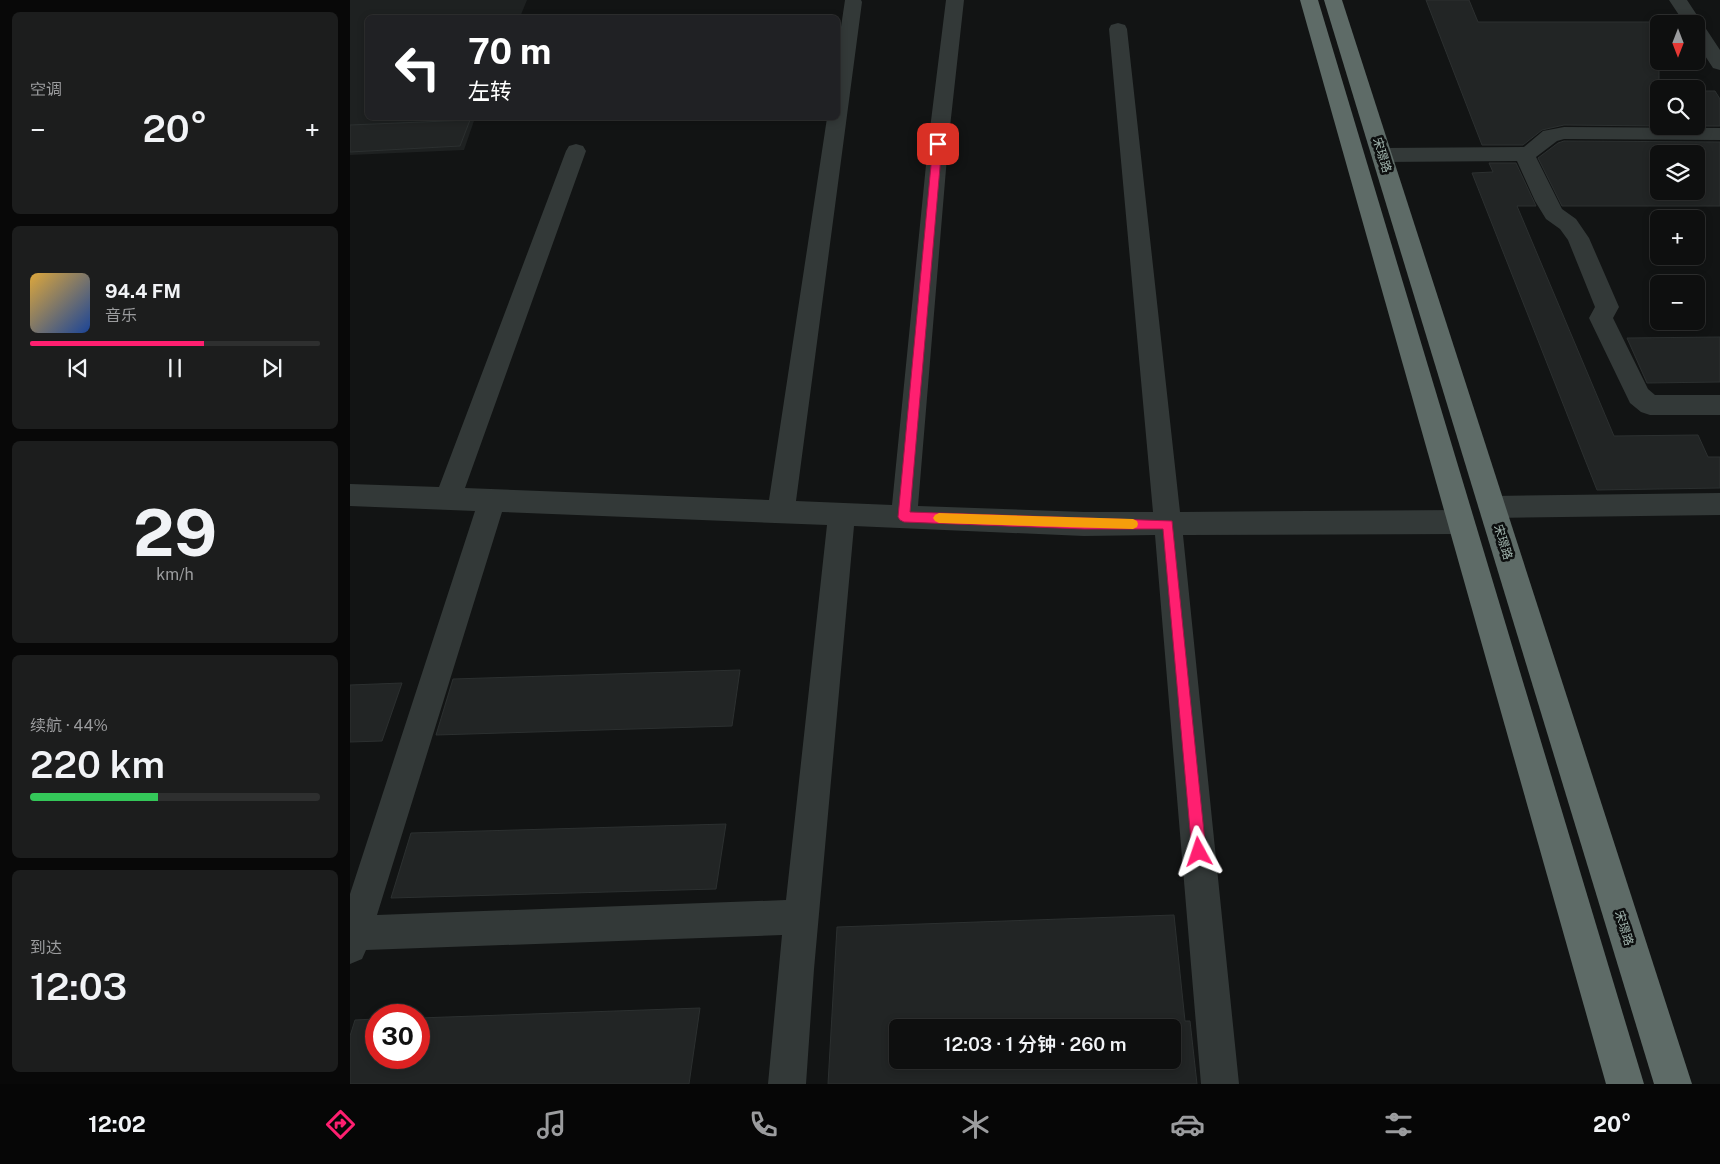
<!DOCTYPE html>
<html lang="zh">
<head>
<meta charset="utf-8">
<style>
  body { margin:0; font-family:"Public Sans","Noto Sans SC",sans-serif; background:#1c1d1d; color:#f1f3f6; height:100vh; display:flex; flex-direction:column; font-size:19px; white-space:nowrap }
  * { box-sizing:border-box; margin:0 }
  p { font-size:16px; color:#9b9c9e }
  .icon { flex:none; width:28px; height:28px; fill:none; stroke:currentColor; stroke-width:2; stroke-linecap:round; stroke-linejoin:round }
  .map { position:relative; flex:1; overflow:hidden }
  .panel { display:flex; flex-direction:column; gap:12px; padding:12px; background:#080808; width:350px }
  .panel>* { flex:none }
  .banner { position:absolute; left:15px; top:15px; width:475px; height:105px; border-radius:8px; box-shadow:0 2px 8px #0003,0 0 0 1px #2e2f2f; background:#202124; color:#fff; overflow:hidden }
  .needle { width:32px; rotate:180deg }
  .tools { position:absolute; left:1300px; top:15px; display:grid; gap:10px }
  .tools a { display:grid; place-items:center; width:55px; height:55px; border-radius:8px; background:#0e0f0f; box-shadow:0 2px 8px #0003,0 0 0 1px #2e2f2f; font-size:25px }
  .speed { position:absolute; left:15px; top:1004px; display:flex; gap:10px; font-size:25px; font-weight:700; text-align:center }
  .speed>* { display:grid; place-content:center; width:65px; height:65px; border-radius:50%; background:#0e0f0f; box-shadow:0 2px 8px #0003,0 0 0 1px #2e2f2f; line-height:1 }
  .speed .limit { border:8px solid #d22; background:#fff; color:#111 }
  .pin { position:absolute; display:grid; place-items:center; width:42px; height:42px; color:#fff; margin:-21px; border-radius:10px; box-shadow:0 2px 8px #0006 }
  .me { position:absolute; width:55px; margin:-28px; rotate:355deg; stroke-linejoin:round; filter:drop-shadow(0 0 4px #0008) }
  .turn { display:flex; align-items:center; gap:18px; height:105px; padding:0 20px; font-size:22px }
  .turn .icon { width:65px; height:65px; stroke-width:2.5 }
  .turn b { display:block; font-size:35px; line-height:42px }
  .big { font-size:38px; font-weight:600; line-height:1.1 }
  .panel .tile { flex:1; display:flex; flex-direction:column; justify-content:center; gap:8px; min-width:0; padding:0 18px; border-radius:8px; background:#1c1d1d }
  .panel .dial { align-items:center; gap:0 }
  .dial b { font-size:65px; line-height:1 }
  .song { display:flex; align-items:center; gap:15px }
  .cover { width:60px; height:60px; border-radius:8px; background:linear-gradient(135deg,hsl(40 70% 55%),hsl(220 70% 35%)) }
  .played { height:5px; border-radius:2px; background:linear-gradient(90deg,#ff1f70 60%,#2e2f2f 60%) }
  .keys { display:flex; justify-content:space-around; direction:ltr }
  .heat { display:flex; justify-content:space-between; align-items:center; font-size:28px; direction:ltr }
  .charge { height:8px; border-radius:4px; background:linear-gradient(90deg,#34c759 44%,#2e2f2f 0) }
  .trip { position:absolute; left:539px; top:1019px; width:292px; height:50px; border-radius:8px; background:#0e0f0f; box-shadow:0 2px 8px #0003,0 0 0 1px #2e2f2f; font-weight:600; line-height:50px; text-align:center }
  .menu { display:flex; height:80px; justify-content:space-around; align-items:center; background:#060606; color:#9b9c9e }
  .menu .icon { width:35px; height:35px }
  .menu .current { color:#ff1f70 }
  .menu b { font-size:22px; color:#f1f3f6 }
  main { display:flex; flex:1; min-height:0 }
  .map>svg:first-child { display:block }
  .built { fill:#1e2121 }
  .building { fill:#222525; stroke:#2c3030; fill-rule:evenodd }
  .lines { fill:none; stroke-linecap:round; stroke-linejoin:round }
  .minor { fill:#333938; fill-rule:evenodd }
  .highway { fill:#5e6b67; fill-rule:evenodd }
  .route { fill:#ff1f70; stroke:#a61449 }
  .slow { fill:#f59e0b }
  .labels { text-anchor:middle; dominant-baseline:central; stroke-width:5; stroke-linejoin:round; paint-order:stroke }
  .street-label { font-size:12px; fill:#a2b6af; stroke:#0d0f0f }
</style>
</head>
<body>
<main>
<section class="panel">
<div class="tile"><p>空调</p>
<div class="heat"><a>−</a><b class="big">20°</b><a>+</a></div>
</div>
<div class="tile">
<div class="song"><i class="cover"></i><div><b>94.4 FM</b><p>音乐</p></div></div>
<div class="played"></div>
<div class="keys"><svg class="icon" aria-label="previous" viewBox="0 0 24 24"><path d="M18 5L8 12l10 7zM5 5v14"/></svg><svg class="icon" aria-label="pause" viewBox="0 0 24 24"><path d="M8 5v14M16 5v14"/></svg><svg class="icon" aria-label="next" viewBox="0 0 24 24"><path d="M6 5l10 7-10 7zM19 5v14"/></svg></div>
</div>
<div class="tile dial"><b>29</b><p>km/h</p></div>
<div class="tile"><p>续航 · 44%</p><b class="big">220 km</b><div class="charge"></div></div>
<div class="tile"><p>到达</p><b class="big">12:03</b></div>
</section>
<div class="map">
<svg width="1370" height="1084" viewBox="0 0 1370 1084">
  <rect width="100%" height="100%" fill="#121414"/>
  <polygon class="built" points="0,0 177,0 170,17 18,18 18,118 125,118 114,150 0,155"/>
  <g class="building">
    <polygon points="1076,0 1119,0 1128,22 1309,22 1309,126 1214,125 1192,130 1173,145 1132,145"/>
    <polygon points="1346,91 1365,91 1370,99 1370,126 1346,126"/>
    <polygon points="120,120 110,146 0,152 0,125"/>
    <path d="M1214,141L1370,142V206H1212L1188,158L1208,143ZM1309,154H1346V191H1309Z"/>
    <polygon points="1139,163 1166,163 1186,206 1167,206 1264,436 1348,435 1358,457 1370,457 1370,488 1247,490 1122,173 1143,172"/>
    <polygon points="1370,337 1370,382 1297,383 1277,338"/>
    <polygon points="390,670 382,726 86,735 103,679"/>
    <polygon points="52,683 32,741 0,742 0,685"/>
    <polygon points="376,824 366,889 41,898 61,833"/>
    <path d="M824,915L835,1021H840L847,1084H478L487,927ZM548,1028H822V1060H548Z"/>
    <polygon points="350,1008 339,1084 0,1084 0,1036 5,1020 26,1019 26,1058 69,1058 69,1018"/>
  </g>
  <g class="lines">
    <g class="minor">
      <path d="M495,0H511L512,2L446,501L542,505L578,145L596,0H614L598,145L568,506L734,512H803L759,29L761,25L768,23L775,25L777,29L830,512L1110,510L1120,514L1124,522L1120,530L1110,534L833,535L889,1084H851L805,535L734,536L504,526L464,969L456,1084H418L432,935L16,950L12,959L0,964V894L125,511L0,506V484L89,487L216,151L219,146L226,144L233,146L236,151L115,488L419,500L477,118H488V47ZM152,512L477,525L436,900L27,915Z"/>
      <polygon points="1319,0 1337,0 1370,50 1370,70 1363,68 1346,42 1346,24 1335,24"/>
      <polygon points="1214,127 1370,128 1370,140 1214,139 1207,141 1186,157 1212,209 1226,219 1239,238 1269,307 1263,318 1298,389 1305,395 1370,395 1370,415 1300,415 1291,412 1280,403 1239,318 1245,307 1218,240 1210,229 1196,219 1185,201 1167,161 1032,162 1025,160 1022,155 1025,150 1032,148 1174,147 1193,131"/>
      <polygon points="1370,493 1370,515 1142,518 1132,515 1129,507 1132,499 1142,496"/>
    </g>
    <g class="highway">
      <polygon points="950,0 968,0 1294,1084 1256,1084"/>
      <polygon points="974,0 992,0 1342,1084 1304,1084"/>
    </g>
  </g>
  <polygon class="route" points="588,142 592,144 560,512 822,521 856,852 854,857 849,859 844,857 842,852 813,529 734,529 554,522 550,520 548,517 583,144"/>
  <polygon class="slow" points="589,513 783,519 787,521 788,524 787,527 783,529 589,523 585,521 583,518 585,515"/>
  <g class="labels">
    <g class="street-label">
      <text transform="translate(1032 155) rotate(73)">宋璟路</text>
      <text transform="translate(1153 542) rotate(73)">宋璟路</text>
      <text transform="translate(1274 928) rotate(73)">宋璟路</text>
    </g>
  </g>
</svg>
<div class="tools">
<a><svg class="needle" viewBox="-14 -14 28 28"><path d="M0-13l5 13h-10z" fill="#e53935"/><path d="M0 13l5-13h-10z" fill="#9b9c9e"/></svg></a>
<a><svg class="icon" aria-label="search" viewBox="0 0 24 24"><circle cx="10" cy="10" r="6"/><path d="M15 15l6 6"/></svg></a>
<a><svg class="icon" aria-label="layers" viewBox="0 0 24 24"><path d="M12 4l9 5-9 5-9-5zM3 14l9 5 9-5"/></svg></a>
<a>+</a>
<a>−</a>
</div>
<div class="speed"><div class="limit">30</div></div>
<div class="pin" style="left:588px;top:144px;background:#d93025"><svg class="icon" aria-label="arrive" viewBox="0 0 24 24"><path d="M6 21V4h12l-3 4 3 4H6"/></svg></div>
<svg class="me" style="left:849px;top:852px" viewBox="-20 -20 40 40"><path d="M0-17L14 15 0 8-14 15z" fill="#ff1f70" stroke="#fff" stroke-width="4"/></svg>
<div class="trip">12:03 · 1 分钟 · 260 m</div>
<div class="banner">
<div class="turn"><svg class="icon" aria-label="left" viewBox="0 0 24 24"><path d="M17 20v-9H6M10 6l-5 5 5 5"/></svg><div><b>70 m</b>左转</div></div>
</div>
</div>
</main>
<nav class="menu">
<b>12:02</b>
<svg class="icon current" aria-label="directions" viewBox="0 0 24 24"><path d="M12 3l9 9-9 9-9-9zM9 14v-3h6M13 9l2 2-2 2"/></svg>
<svg class="icon" aria-label="music" viewBox="0 0 24 24"><path d="M9 18V5l10-2v13"/><circle cx="6" cy="18" r="3"/><circle cx="16" cy="16" r="3"/></svg>
<svg class="icon" aria-label="phone" viewBox="0 0 24 24"><path d="M5 4h4l2 5-3 2q2 4 5 5l2-3 5 2v4C11 20 4 13 5 4z"/></svg>
<svg class="icon" aria-label="climate" viewBox="0 0 24 24"><path d="M12 3v18M4 7l16 10M4 17L20 7"/></svg>
<svg class="icon" aria-label="car" viewBox="0 0 24 24"><path d="M5 17H2v-5l4-1 3-4h7l3 4 3 1v5h-3M9 17h6M6 11h13"/><circle cx="7" cy="17" r="2"/><circle cx="17" cy="17" r="2"/></svg>
<svg class="icon" aria-label="filters" viewBox="0 0 24 24"><path d="M4 7h16M4 17h16"/><circle cx="9" cy="7" r="2"/><circle cx="15" cy="17" r="2"/></svg>
<b>20°</b>
</nav>
</body>
</html>
